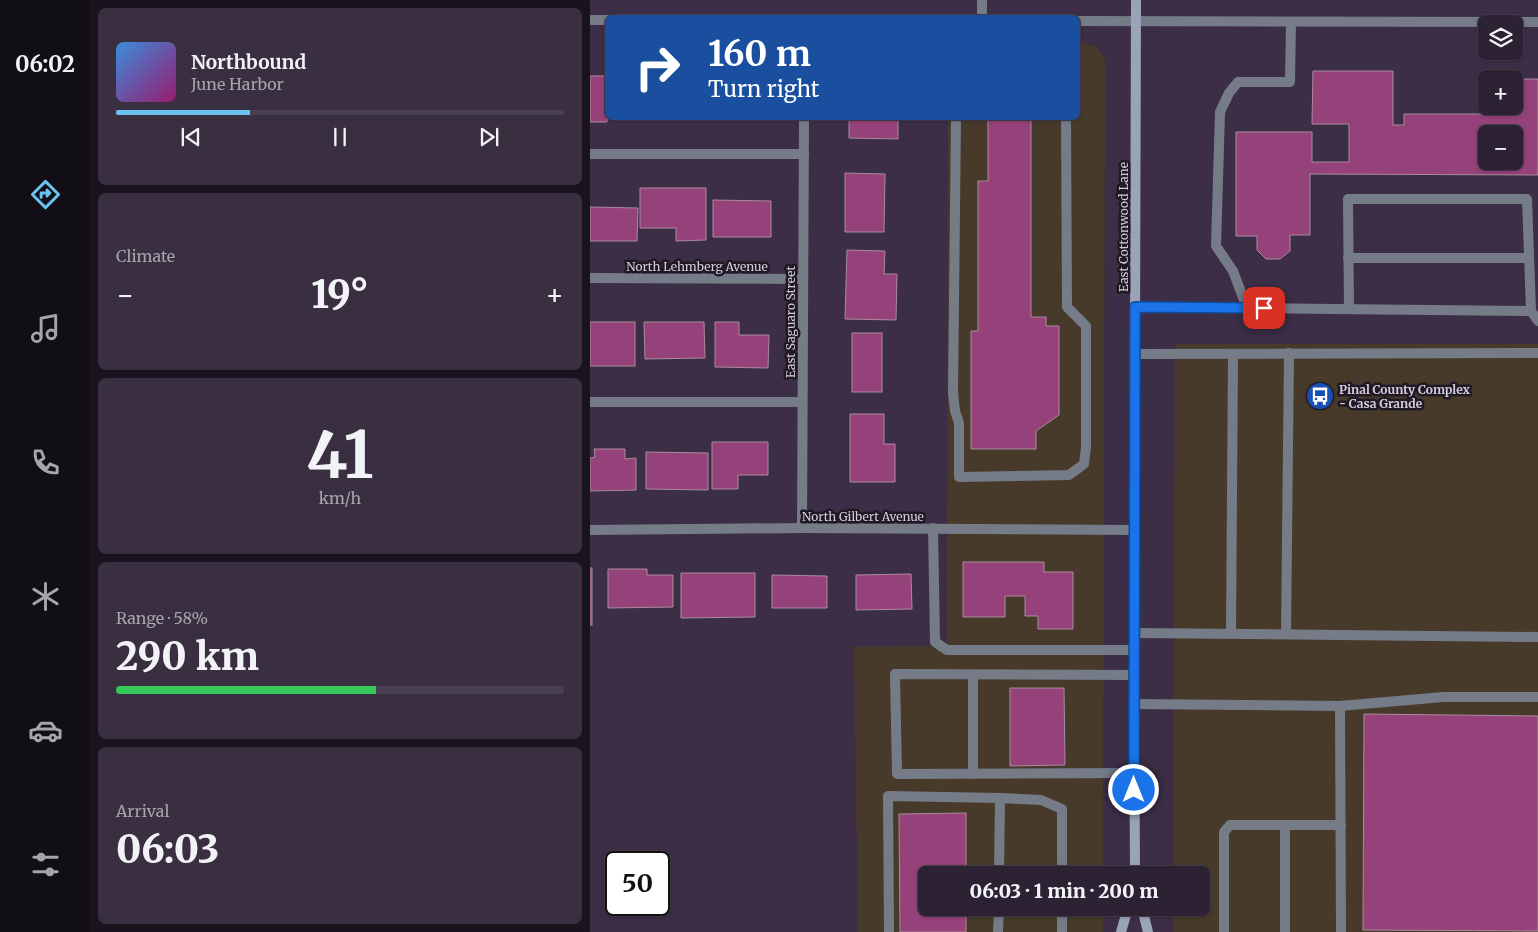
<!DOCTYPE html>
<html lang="en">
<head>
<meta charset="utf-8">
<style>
  body { margin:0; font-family:Merriweather,serif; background:#392f40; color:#f1f3f6; height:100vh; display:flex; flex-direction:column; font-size:19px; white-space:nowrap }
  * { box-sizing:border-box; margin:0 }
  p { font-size:16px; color:#a7a4ac }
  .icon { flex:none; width:28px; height:28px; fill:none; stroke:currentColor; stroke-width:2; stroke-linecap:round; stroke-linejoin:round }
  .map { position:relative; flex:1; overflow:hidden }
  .sheet { display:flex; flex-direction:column; gap:8px; padding:8px; background:#19131d; width:500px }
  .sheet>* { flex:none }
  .hud { position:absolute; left:15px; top:15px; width:475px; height:105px; border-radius:8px; box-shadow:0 1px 4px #0004,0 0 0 1px #483f4f; background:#1a4fa0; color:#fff; overflow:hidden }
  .tools { position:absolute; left:888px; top:15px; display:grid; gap:10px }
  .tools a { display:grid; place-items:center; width:45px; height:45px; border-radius:8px; background:#2d2234; box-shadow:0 1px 4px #0004,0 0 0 1px #483f4f; font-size:25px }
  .speed { position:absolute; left:15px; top:851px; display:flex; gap:10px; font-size:25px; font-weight:700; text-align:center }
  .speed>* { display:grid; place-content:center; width:65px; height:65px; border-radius:50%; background:#2d2234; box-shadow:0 1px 4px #0004,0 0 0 1px #483f4f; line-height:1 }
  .speed .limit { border:2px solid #111; border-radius:8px; background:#fff; color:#111 }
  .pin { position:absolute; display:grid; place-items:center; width:42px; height:42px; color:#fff; margin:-21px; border-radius:10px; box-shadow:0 2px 8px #0006 }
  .me { position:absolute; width:55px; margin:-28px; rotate:0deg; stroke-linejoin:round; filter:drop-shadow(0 0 4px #0008) }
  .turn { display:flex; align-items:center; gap:18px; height:105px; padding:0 20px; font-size:22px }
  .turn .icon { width:65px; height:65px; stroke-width:2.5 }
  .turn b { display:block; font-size:35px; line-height:42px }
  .big { font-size:38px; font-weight:800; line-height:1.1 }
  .sheet .widget { flex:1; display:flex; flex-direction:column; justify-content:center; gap:8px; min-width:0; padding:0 18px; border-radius:8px; background:#392f40 }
  .sheet .dial { align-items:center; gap:0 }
  .dial b { font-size:65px; line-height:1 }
  .song { display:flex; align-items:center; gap:15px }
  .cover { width:60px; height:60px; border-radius:8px; background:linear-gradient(135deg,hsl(210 70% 55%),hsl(320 70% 35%)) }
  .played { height:5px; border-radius:2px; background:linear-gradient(90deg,#6bc3f2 30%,#483f4f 30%) }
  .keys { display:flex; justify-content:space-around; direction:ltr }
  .heat { display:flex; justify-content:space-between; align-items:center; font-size:28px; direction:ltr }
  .charge { height:8px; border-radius:4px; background:linear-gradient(90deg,#34c759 58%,#483f4f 0) }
  .trip { position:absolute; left:328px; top:866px; width:292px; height:50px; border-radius:8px; background:#2d2234; box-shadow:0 1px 4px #0004,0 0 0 1px #483f4f; font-weight:800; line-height:50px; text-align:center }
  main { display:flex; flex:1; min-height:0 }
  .menu { display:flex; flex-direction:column; width:90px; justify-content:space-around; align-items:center; background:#120e15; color:#a7a4ac }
  .menu .icon { width:35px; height:35px }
  .menu .active { color:#6bc3f2 }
  .menu b { font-size:22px; color:#f1f3f6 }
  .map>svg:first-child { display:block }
  .commercial { fill:#473a2b }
  .building { fill:#95427a; stroke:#ab8b9e; fill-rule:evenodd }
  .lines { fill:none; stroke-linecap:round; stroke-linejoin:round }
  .service { stroke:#757c88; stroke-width:10 }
  .minor { stroke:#757c88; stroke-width:10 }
  .secondary { stroke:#9aa4b8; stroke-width:10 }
  .route-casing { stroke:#114b97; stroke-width:12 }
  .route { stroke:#1a73e8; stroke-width:9 }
  .labels { text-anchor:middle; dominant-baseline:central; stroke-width:5; stroke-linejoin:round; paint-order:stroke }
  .street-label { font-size:12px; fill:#d5cddd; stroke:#1f1924 }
  .poi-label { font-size:12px; font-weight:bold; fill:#d5cddd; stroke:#1f1924; text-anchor:start }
</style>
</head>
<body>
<main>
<nav class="menu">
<b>06:02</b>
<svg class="icon active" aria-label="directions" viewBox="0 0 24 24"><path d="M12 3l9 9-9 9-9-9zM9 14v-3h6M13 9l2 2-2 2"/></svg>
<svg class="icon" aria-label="music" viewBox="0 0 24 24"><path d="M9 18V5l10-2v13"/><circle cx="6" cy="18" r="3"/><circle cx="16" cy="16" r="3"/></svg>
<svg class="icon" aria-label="phone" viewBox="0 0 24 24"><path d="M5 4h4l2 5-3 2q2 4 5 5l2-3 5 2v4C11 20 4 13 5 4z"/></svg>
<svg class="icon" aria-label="climate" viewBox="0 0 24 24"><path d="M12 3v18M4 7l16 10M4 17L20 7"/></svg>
<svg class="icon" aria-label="car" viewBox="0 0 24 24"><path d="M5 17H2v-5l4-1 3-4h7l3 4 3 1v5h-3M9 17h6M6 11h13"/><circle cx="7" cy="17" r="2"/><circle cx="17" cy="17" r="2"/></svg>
<svg class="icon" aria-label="filters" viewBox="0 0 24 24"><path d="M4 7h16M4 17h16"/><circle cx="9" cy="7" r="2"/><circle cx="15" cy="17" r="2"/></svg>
</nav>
<section class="sheet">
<div class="widget">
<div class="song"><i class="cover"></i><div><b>Northbound</b><p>June Harbor</p></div></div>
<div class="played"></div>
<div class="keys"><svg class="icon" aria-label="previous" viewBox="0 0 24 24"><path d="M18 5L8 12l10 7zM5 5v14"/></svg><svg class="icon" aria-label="pause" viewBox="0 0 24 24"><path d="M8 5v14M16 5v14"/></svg><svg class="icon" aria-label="next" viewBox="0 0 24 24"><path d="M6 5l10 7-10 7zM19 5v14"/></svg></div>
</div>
<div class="widget"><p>Climate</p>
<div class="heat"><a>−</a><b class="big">19°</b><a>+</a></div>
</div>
<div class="widget dial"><b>41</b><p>km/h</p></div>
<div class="widget"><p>Range · 58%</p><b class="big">290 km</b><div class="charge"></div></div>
<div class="widget"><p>Arrival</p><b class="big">06:03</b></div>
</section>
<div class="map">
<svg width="948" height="932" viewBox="0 0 948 932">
  <rect width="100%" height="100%" fill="#3c2e46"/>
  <g class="commercial">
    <polygon points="488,42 493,42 507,47 515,60 513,875 336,875 336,908 513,908 513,932 268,932 264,647 357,646 358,118 488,118"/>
    <polygon points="585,344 948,344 948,932 583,932 583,908 611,908 611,875 583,875"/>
  </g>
  <g class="building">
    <path d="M723,71H803V125H814V114H909V106H924V79H948V175L720,174V235H700V251L690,259H676L667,250V236H646V132H722V162H759V124H722ZM896,134H924V161H896Z"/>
    <polygon points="0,76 18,76 17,122 0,122"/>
    <rect x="125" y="118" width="54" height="1"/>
    <polygon points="259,118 308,119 308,139 259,138"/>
    <polygon points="398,118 441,118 441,317 456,317 456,326 469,326 469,415 446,431 446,449 381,449 381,331 388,331 388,181 398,181"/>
    <polygon points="255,173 295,174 294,232 255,232"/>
    <polygon points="50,188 116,188 116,240 86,241 86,228 50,228"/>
    <polygon points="123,200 181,201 181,237 123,237"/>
    <polygon points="0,207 48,208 47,241 0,241"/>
    <polygon points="257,250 295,251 294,274 307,274 306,320 255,319"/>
    <rect x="0" y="322" width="45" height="44"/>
    <polygon points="54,322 114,322 115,358 55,359"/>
    <polygon points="125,322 149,322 149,335 179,335 178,368 125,367"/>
    <rect x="262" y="333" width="30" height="59"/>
    <polygon points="260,414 294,414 294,444 305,444 305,482 260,482"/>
    <polygon points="122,442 178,442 178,475 148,475 148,489 122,489"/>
    <polygon points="4,449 35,449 35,459 46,458 46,490 0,491 0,458 5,457"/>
    <polygon points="56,452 118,453 118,490 56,489"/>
    <polygon points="373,562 454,562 454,572 483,572 483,629 448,629 448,616 435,616 435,596 415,596 415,617 373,617"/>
    <rect x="0" y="568" width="2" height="57"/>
    <polygon points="18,569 57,569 57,575 83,575 83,607 18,608"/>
    <polygon points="91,573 165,573 165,617 91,618"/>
    <polygon points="321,574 322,609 266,610 266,575"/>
    <polygon points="182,575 237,576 237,608 182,608"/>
    <polygon points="420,688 474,688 475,765 420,766"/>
    <polygon points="774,714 948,716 948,931 773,930"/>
    <polygon points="376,813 376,875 336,875 336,908 376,908 376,932 310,932 309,814"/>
  </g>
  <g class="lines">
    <g class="service">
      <polyline points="392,0 392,18"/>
      <polyline points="366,118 363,392 365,411 369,423 369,477 479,475 494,464 496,447 496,326 477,307 476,118"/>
      <polyline points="0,154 214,154"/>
      <polyline points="758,258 939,258"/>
      <path d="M545,307C677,308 809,310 941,311L937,199H758L759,309"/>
      <polyline points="657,308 643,271 626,246 630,112 639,93 648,82 700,82 701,22"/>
      <polyline points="941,311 948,321"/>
      <polyline points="545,354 948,353"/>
      <polyline points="0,402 212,402"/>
      <polyline points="343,528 345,642 357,650 544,650"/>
      <polyline points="544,633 948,637"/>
      <polyline points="641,634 643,354"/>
      <polyline points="696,634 699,353"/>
      <polyline points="544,675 305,674 307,774 544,773"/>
      <polyline points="544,704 750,706 853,697 948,697"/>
      <polyline points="750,706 751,932"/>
      <polyline points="383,774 383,675"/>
      <polyline points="410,798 451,800 472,809 472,875"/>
      <polyline points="695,825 695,932"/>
      <polyline points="472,908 472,932"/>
      <polyline points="299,932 298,796 410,798 409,875"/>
      <polyline points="408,932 409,908"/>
      <polyline points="634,932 634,832 640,825 751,825"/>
    </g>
    <g class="minor">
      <polyline points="0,20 18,20"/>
      <polyline points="488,21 948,22"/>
      <polyline points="0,278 213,279"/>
      <polyline points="212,528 214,118"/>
      <polyline points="0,530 212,528 545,530"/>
    </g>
    <g class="secondary">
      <polyline points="545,875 544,675 546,0"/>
      <polyline points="552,908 558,932"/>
      <polyline points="531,932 538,908"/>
    </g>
  </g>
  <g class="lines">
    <g class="route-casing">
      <polyline id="route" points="544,790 545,307 674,308"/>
    </g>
    <use href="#route" class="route"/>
  </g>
  <defs>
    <g id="bus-disc" transform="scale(1.4375)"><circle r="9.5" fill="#1a4fb4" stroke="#1f1924"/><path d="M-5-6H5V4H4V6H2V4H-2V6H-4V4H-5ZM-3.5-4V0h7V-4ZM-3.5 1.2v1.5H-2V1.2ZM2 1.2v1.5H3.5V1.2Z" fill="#fff"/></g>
  </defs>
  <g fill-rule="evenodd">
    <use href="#bus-disc" x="730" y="396"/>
  </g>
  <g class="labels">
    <g class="street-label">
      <text transform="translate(533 227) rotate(-90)">East Cottonwood Lane</text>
      <text x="107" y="266">North Lehmberg Avenue</text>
      <text transform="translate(200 322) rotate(-90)">East Saguaro Street</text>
      <text x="273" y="516">North Gilbert Avenue</text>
    </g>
    <g class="poi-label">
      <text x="749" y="389">Pinal County Complex<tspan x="749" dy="14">- Casa Grande</tspan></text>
    </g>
  </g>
</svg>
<div class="tools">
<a><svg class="icon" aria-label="layers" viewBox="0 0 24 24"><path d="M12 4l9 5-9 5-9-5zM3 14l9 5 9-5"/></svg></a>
<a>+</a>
<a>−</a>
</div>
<div class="speed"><div class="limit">50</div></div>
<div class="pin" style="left:674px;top:308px;background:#d93025"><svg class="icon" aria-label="arrive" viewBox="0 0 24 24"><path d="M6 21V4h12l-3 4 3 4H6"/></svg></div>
<svg class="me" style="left:544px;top:790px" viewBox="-20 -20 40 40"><circle r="17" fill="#1a73e8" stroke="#fff" stroke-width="3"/><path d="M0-11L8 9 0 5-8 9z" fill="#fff"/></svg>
<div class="trip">06:03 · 1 min · 200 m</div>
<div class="hud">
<div class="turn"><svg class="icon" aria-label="right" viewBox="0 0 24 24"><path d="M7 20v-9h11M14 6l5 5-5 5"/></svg><div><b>160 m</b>Turn right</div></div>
</div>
</div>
</main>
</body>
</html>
